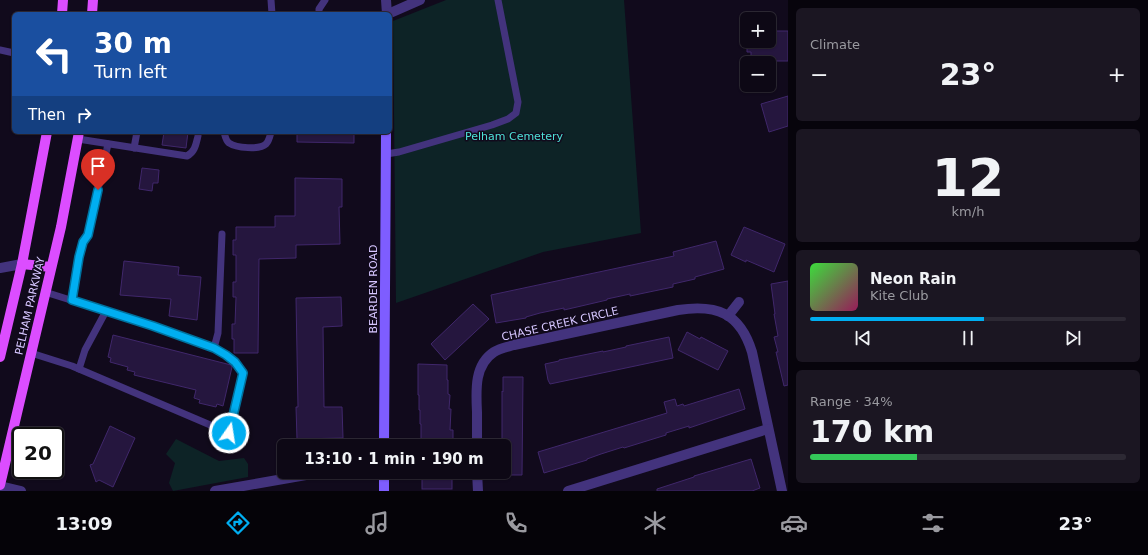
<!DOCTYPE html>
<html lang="en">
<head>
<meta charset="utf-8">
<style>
  body { margin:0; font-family:"DejaVu Sans",sans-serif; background:#1b1622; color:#f1f3f6; height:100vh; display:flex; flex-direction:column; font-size:15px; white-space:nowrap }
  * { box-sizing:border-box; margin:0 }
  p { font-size:13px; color:#9a9aa0 }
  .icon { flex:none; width:22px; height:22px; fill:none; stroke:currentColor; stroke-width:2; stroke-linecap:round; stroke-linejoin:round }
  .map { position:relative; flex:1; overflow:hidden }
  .sheet { display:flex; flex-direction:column; gap:8px; padding:8px; background:#07040c; width:360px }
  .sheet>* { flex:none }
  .banner { position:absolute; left:12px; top:12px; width:380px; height:122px; border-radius:6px; box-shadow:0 1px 3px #0004,0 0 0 1px #2d2934; background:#1a4fa0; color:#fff; overflow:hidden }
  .fabs { position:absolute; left:740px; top:12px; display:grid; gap:8px }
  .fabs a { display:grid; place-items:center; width:36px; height:36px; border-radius:6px; background:#0d0815; box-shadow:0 1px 3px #0004,0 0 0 1px #2d2934; font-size:20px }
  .speed { position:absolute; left:12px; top:427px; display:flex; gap:8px; font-size:20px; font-weight:700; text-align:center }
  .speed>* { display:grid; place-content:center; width:52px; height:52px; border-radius:50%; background:#0d0815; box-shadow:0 1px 3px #0004,0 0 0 1px #2d2934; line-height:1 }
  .speed .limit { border:2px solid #111; border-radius:6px; background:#fff; color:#111 }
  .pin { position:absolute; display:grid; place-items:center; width:34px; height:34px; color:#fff; margin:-41px -17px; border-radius:50% 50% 50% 0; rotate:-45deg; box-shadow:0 0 4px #0007 }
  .pin .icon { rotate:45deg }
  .me { position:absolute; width:44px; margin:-22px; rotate:13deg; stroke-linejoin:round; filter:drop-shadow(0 0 3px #0008) }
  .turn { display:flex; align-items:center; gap:14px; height:84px; padding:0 16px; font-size:18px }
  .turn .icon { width:52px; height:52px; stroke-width:2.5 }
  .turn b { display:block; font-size:28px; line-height:34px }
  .then { display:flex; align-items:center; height:38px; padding:0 16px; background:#0003; gap:8px; font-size:15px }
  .big { font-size:30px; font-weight:800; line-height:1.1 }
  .sheet .widget { flex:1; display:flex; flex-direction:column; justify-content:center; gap:6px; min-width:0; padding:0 14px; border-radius:6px; background:#1b1622 }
  .sheet .dial { align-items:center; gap:0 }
  .dial b { font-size:52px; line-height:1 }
  .song { display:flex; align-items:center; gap:12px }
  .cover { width:48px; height:48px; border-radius:6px; background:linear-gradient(135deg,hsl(120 70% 55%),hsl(330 70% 35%)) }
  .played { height:4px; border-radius:2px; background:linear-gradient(90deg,#00aef1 55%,#2d2934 55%) }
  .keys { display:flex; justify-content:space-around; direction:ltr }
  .heat { display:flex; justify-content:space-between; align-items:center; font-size:22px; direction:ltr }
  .charge { height:6px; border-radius:3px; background:linear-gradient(90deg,#34c759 34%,#2d2934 0) }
  .trip { position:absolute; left:277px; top:439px; width:234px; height:40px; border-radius:6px; background:#0d0815; box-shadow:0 1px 3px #0004,0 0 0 1px #2d2934; font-weight:800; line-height:40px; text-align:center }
  .tabs { display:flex; height:64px; justify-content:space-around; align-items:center; background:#050308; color:#9a9aa0 }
  .tabs .icon { width:28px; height:28px }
  .tabs .active { color:#00aef1 }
  .tabs b { font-size:18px; color:#f1f3f6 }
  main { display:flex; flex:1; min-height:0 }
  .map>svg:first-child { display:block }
  .green { fill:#0d2326 }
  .building { fill:#25163e; stroke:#40276b }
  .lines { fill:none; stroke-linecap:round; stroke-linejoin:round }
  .lane { stroke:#43337d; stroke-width:7 }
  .street { stroke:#43337d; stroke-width:10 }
  .secondary { stroke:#7e5dff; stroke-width:10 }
  .primary { stroke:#dc4dff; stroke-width:10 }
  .route-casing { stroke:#00719d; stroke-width:10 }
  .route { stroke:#00aef1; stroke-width:7 }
  .labels { text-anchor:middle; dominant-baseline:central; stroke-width:3; stroke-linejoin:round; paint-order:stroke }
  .park-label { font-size:11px; fill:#4ee2d8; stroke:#110a1c }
  .street-label { font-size:11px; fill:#d6c6ff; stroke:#110a1c }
</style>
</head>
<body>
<main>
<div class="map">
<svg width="788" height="491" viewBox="0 0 788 491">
  <rect width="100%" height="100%" fill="#110a1c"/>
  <g class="green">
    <polygon points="446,0 624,0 641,233 543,252 396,303 393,21"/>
    <polygon points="176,439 219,461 244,458 248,464 248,477 173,491 169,483 175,463 166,454"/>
  </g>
  <g class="building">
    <polygon points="769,31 788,31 788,61 751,61 751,52 747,52 747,41 769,41"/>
    <polygon points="788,96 788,126 769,132 761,104"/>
    <polygon points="164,132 188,132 186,148 162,145"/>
    <polygon points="297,132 354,132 354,143 297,142"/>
    <polygon points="142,168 159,170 158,183 153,183 152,191 139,189"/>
    <polygon points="295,178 342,179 342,207 339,207 340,244 296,245 296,258 259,259 258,353 234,353 234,339 232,339 232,324 235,324 236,297 233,297 233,282 236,282 236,255 233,255 233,240 236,240 236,227 275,227 275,216 295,216"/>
    <polygon points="744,227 785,244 774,272 746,260 746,262 731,255"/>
    <polygon points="716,241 724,269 695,277 695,279 673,284 673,287 630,296 630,294 607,299 607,300 564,310 564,308 540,313 526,317 526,318 496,323 491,295 674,256 673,252"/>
    <polygon points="124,261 179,267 178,275 201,277 197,320 169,316 171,299 120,295"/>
    <polygon points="788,281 788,385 784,386 776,352 778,352 774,337 778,336 774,314 775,314 771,284"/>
    <polygon points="341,297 342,326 323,327 324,407 342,407 343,438 297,439 296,407 298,407 296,298"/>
    <polygon points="473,304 489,319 445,360 431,344"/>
    <polygon points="687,332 700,339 701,337 728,351 718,370 678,350"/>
    <polygon points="113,335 231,365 232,367 223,406 217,404 216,407 199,403 200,400 194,398 196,390 134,375 135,372 127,370 128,367 110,362 111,358 108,357"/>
    <polygon points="669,337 673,358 550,384 548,380 545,364 559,361 559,360 603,351 603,352 626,347 626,346"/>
    <polygon points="418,364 447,365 447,380 448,380 448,394 450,395 449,409 451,409 450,430 453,430 453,446 421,446 421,424 420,424 420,410 419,410 419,395 418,395"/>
    <polygon points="503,377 523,377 522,475 504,475 504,446 502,446 502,391 503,392"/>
    <polygon points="739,389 745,409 689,428 689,426 666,433 666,435 624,448 623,447 601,454 587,459 587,460 544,473 538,452 667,413 664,402 675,399 677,406 683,404 684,406"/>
    <polygon points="110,426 135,438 113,487 99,480 96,482 90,465 93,464"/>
    <polygon points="751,459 760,488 752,491 657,491 657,489 694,477 694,476"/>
    <rect x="422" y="472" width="30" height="17"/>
  </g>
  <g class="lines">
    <g class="lane">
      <polyline points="271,0 272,14"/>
      <polyline points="319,14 319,9 325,0"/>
      <polyline points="0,50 14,53"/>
      <path d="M224,132C225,136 226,141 229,143C236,148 260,150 266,144C269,141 270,136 271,132"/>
      <path d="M78,139L187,156C195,152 196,144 198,136"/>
      <polyline points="134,148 137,132"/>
      <polyline points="386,154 399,152 492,125 508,119 516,113 518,102 498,0"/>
      <path d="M72,300C75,279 77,253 88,235L108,144"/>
      <polyline points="214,348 218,333 222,234"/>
      <polyline points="31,353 72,366 229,433 243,373 235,362 226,355 214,348 153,326 45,292"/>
      <polyline points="79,369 85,350 106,311"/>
    </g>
    <g class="street">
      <polyline points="386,0 387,14"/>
      <polyline points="388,14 420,0"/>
      <polyline points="0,268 22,264"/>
      <polyline points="728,316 739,302"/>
      <path d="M477,446C477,435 477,423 477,412C476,391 474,365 494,352C500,348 507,347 514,345L678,310C717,304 740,313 752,352L782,491"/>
      <polyline points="477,472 478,491"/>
      <polyline points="0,486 21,491"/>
      <polyline points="215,491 323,472"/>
      <polyline points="568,491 768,429"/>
    </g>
    <g class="secondary">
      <polyline points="384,446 386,132"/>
      <polyline points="384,491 384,472"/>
    </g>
    <g class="primary">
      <polyline points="62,14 63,0"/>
      <polyline points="92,14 93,0"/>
      <polyline points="22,264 51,267"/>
      <polyline points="0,357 22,264 47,132"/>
      <polyline points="0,485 61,227 79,132"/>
    </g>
  </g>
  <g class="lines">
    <g class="route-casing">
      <polyline id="route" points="98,190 88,235 83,242 79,257 72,300 153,326 214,348 226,355 235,362 243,373 229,433"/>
    </g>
    <use href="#route" class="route"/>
  </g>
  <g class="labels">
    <g class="park-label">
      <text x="514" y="136">Pelham Cemetery</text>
    </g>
    <g class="street-label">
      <text transform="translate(373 289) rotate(-90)">BEARDEN ROAD</text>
      <text transform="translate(30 306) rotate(-77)">PELHAM PARKWAY</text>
      <text transform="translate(560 324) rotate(-13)">CHASE CREEK CIRCLE</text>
    </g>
  </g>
</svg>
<div class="fabs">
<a>+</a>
<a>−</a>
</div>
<div class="speed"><div class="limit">20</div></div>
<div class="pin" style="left:98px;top:190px;background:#d93025"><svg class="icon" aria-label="arrive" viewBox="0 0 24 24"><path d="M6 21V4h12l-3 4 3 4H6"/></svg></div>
<svg class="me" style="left:229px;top:433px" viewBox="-20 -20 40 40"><circle r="17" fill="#00aef1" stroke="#fff" stroke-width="3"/><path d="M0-11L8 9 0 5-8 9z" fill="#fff"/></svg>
<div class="trip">13:10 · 1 min · 190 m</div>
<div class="banner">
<div class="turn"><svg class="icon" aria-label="left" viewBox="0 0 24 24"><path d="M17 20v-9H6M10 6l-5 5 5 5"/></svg><div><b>30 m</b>Turn left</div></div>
<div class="then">Then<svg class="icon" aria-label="right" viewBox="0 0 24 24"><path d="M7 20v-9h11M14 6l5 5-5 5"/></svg></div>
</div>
</div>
<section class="sheet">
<div class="widget"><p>Climate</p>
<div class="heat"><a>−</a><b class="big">23°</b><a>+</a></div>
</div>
<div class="widget dial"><b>12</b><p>km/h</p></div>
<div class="widget">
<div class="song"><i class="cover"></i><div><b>Neon Rain</b><p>Kite Club</p></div></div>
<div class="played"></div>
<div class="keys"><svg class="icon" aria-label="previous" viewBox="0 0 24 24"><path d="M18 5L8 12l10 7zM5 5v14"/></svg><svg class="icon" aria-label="pause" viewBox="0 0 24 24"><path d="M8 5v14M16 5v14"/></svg><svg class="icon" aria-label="next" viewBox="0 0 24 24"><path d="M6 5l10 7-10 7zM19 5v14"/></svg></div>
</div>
<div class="widget"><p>Range · 34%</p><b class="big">170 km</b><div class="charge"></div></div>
</section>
</main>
<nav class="tabs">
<b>13:09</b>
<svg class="icon active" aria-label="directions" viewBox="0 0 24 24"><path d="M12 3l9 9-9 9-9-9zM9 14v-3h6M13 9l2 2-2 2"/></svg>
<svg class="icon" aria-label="music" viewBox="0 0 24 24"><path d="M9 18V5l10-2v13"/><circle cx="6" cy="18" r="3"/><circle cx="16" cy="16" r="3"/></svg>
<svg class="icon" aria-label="phone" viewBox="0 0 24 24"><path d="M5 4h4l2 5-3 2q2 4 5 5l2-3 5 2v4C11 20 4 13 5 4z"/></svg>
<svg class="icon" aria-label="climate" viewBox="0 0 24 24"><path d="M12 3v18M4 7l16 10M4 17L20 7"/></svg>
<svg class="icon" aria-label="car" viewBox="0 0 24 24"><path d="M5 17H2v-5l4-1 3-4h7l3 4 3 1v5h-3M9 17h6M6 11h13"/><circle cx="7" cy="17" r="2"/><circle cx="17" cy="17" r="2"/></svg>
<svg class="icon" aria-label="filters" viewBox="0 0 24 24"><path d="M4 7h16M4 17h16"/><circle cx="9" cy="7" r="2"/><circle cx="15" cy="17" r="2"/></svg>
<b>23°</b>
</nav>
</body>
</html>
